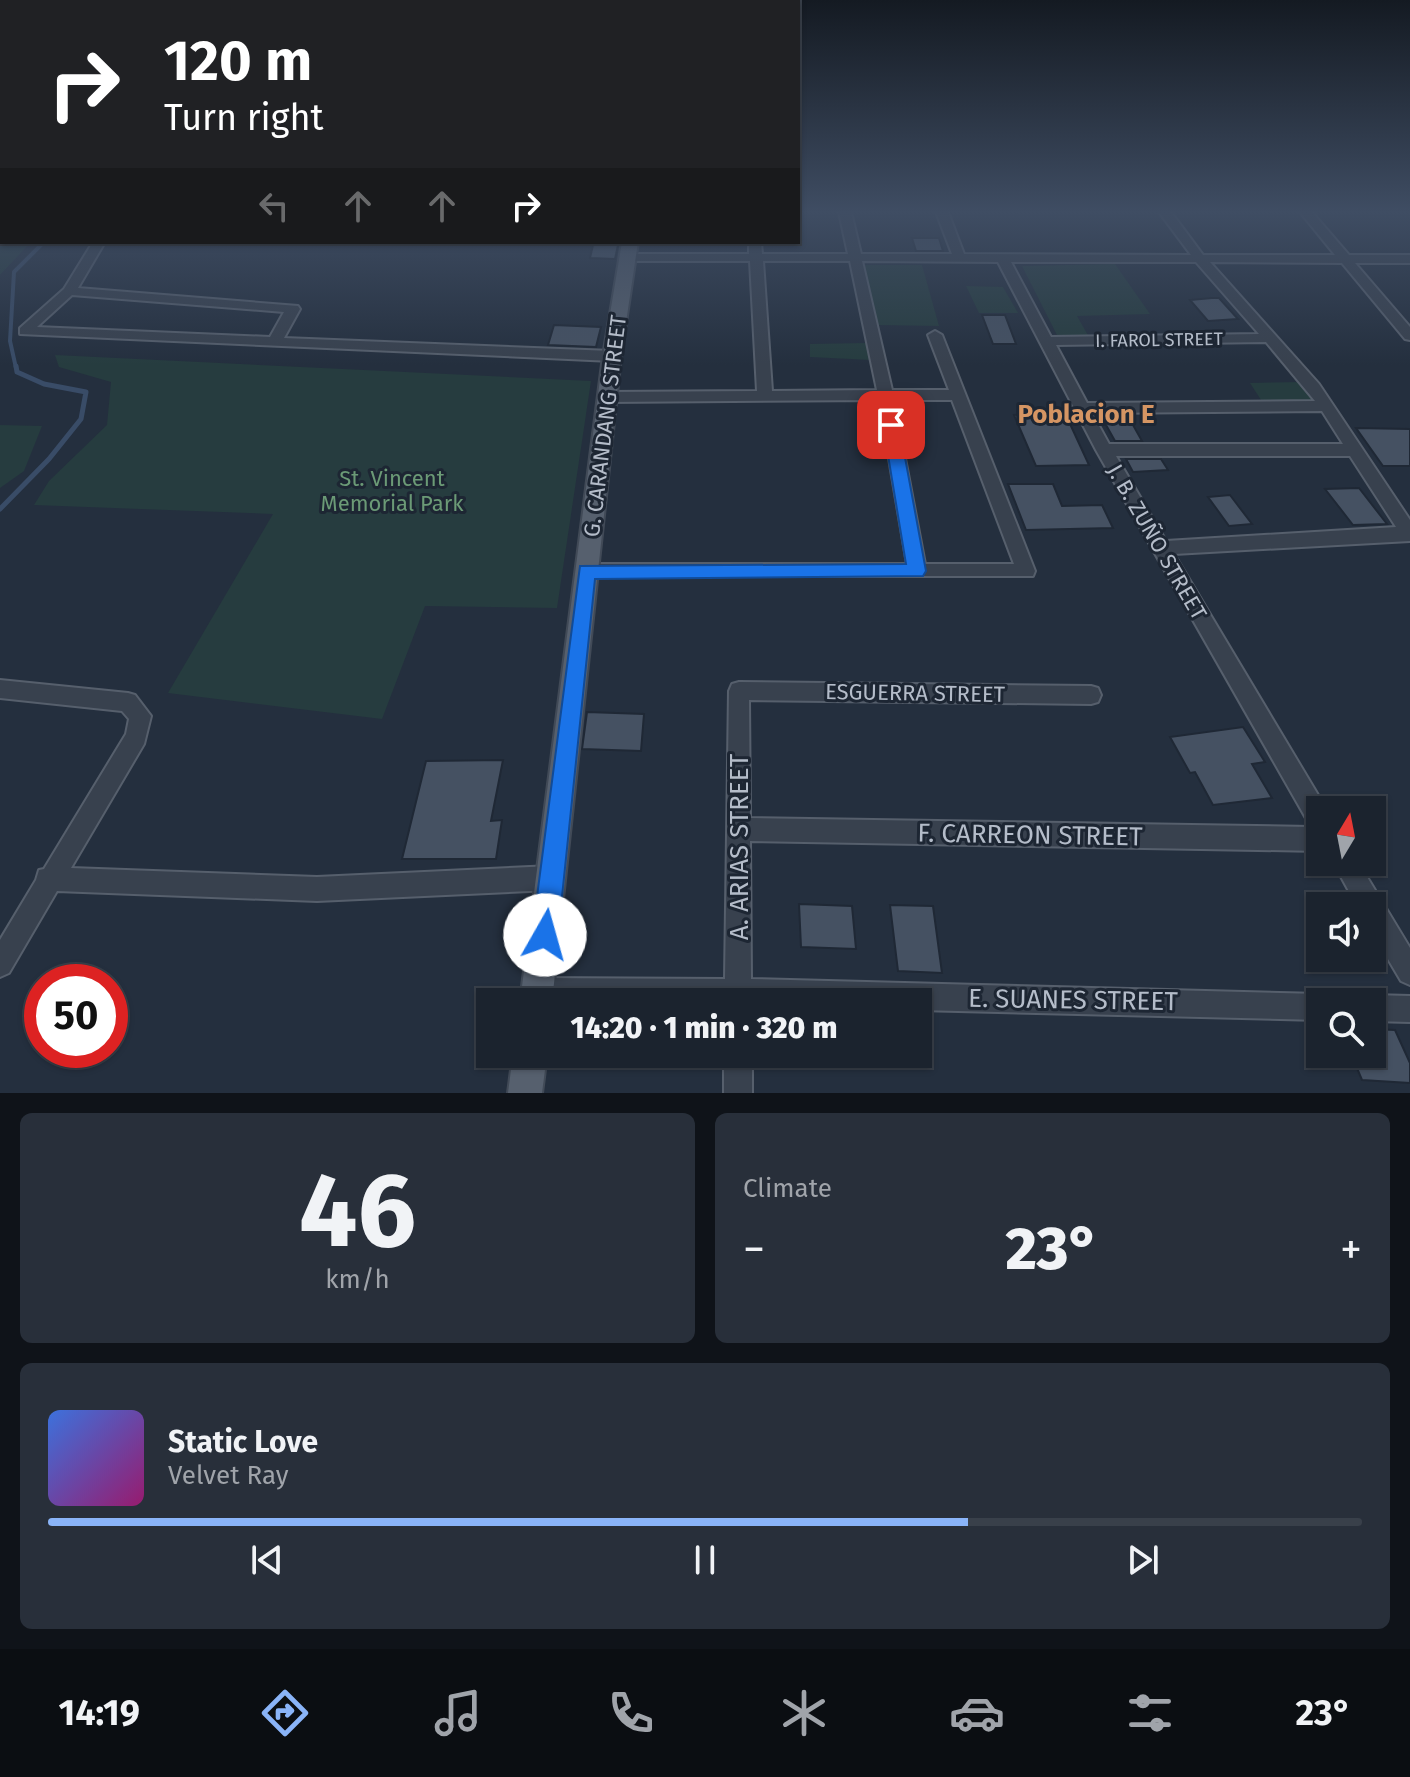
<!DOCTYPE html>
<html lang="en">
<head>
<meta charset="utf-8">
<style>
  body { margin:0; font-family:"Fira Sans",sans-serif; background:#282f3a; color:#f1f3f6; height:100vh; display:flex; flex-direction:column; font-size:30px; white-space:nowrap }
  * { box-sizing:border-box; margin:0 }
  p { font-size:26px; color:#a0a4aa }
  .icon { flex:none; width:44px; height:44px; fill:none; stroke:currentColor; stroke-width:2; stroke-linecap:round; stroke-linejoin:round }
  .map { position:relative; height:1093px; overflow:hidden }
  .side { display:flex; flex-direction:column; gap:20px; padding:20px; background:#0f1319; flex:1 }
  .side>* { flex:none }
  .top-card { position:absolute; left:0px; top:0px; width:800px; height:244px; box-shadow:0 2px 6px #0004,0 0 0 2px #39404a; background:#202124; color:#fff; overflow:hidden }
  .needle { width:52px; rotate:10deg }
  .fabs { position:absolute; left:1306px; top:796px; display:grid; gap:16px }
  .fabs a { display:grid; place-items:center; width:80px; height:80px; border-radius:0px; background:#1b232e; box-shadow:0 2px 6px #0004,0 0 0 2px #39404a; font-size:40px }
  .speed { position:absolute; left:24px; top:964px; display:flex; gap:16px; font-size:40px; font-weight:700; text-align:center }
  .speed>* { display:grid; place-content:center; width:104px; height:104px; border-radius:50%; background:#1b232e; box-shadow:0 2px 6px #0004,0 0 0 2px #39404a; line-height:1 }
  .speed .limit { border:12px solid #d22; background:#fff; color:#111 }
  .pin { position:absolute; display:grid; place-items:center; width:68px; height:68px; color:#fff; margin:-34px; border-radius:16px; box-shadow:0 4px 12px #0006 }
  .me { position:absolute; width:88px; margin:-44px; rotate:7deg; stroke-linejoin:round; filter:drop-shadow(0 0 6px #0008) }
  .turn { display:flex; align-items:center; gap:28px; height:168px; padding:0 32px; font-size:36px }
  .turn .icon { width:104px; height:104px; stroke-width:2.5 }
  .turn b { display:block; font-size:56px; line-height:68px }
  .lanes { display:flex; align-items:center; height:76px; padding:0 32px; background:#0003; justify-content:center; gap:40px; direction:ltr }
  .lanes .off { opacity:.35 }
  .big { font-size:60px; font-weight:800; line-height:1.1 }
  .side .widget { flex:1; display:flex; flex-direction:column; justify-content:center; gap:12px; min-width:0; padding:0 28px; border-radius:12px; background:#282f3a }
  .side .dial { align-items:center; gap:0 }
  .dial b { font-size:104px; line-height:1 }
  .song { display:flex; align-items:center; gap:24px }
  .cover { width:96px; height:96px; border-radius:12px; background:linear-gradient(135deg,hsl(220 70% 55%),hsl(320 70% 35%)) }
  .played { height:8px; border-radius:4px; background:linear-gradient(90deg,#8ab4f8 70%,#39404a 70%) }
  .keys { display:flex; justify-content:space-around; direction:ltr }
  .heat { display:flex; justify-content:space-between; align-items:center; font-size:44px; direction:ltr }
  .side .tiles { flex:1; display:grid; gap:20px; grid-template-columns:1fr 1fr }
  .widget:last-child { grid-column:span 2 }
  .trip { position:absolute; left:476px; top:988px; width:456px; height:80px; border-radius:0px; background:#1b232e; box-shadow:0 2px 6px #0004,0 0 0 2px #39404a; font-weight:800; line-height:80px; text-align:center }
  .dock { display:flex; height:128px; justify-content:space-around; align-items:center; background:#0b0e12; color:#a0a4aa }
  .dock .icon { width:56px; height:56px }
  .dock .active { color:#8ab4f8 }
  .dock b { font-size:36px; color:#f1f3f6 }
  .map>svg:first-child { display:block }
  .green { fill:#263c3f }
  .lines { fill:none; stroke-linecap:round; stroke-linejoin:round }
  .stream-far1 { stroke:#394c67; stroke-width:4 }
  .stream { stroke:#394c67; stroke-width:5 }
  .building { fill:#455162; stroke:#1f2835; stroke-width:2 }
  .minor-casing { stroke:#565f6c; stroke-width:4 }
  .major-casing { stroke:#414a57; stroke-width:4 }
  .minor { fill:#38414e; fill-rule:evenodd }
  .major { fill:#56606e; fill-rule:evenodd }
  .route { fill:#1a73e8; stroke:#114b97; stroke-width:2 }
  .labels { text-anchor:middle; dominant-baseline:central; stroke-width:6; stroke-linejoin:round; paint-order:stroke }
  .far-street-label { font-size:18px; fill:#b4bcc9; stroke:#1d2633 }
  .street-label { font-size:22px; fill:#b4bcc9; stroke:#1d2633 }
  .park-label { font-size:22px; fill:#6b9a76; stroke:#1d2633 }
  .quarter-label { font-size:26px; font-weight:bold; fill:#d59563; stroke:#1d2633 }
  .near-street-label { font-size:26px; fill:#b4bcc9; stroke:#1d2633 }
</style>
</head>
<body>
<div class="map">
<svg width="1410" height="1093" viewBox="0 0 1410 1093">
  <rect width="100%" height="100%" fill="#242f3e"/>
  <g class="green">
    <polygon points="0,212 2,242 31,242 0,275"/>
    <polygon points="1115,264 1150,314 1077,316 1089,337 1058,337 1022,266"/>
    <polygon points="862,265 922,265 939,326 876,325"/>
    <polygon points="966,286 1003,287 1018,313 979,313"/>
    <polygon points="866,343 871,360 810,357 810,344"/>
    <polygon points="55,355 591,381 557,608 425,606 382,719 168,693 273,514 34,505 49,481 107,425 111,382 59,367"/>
    <polygon points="1300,382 1315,400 1261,400 1250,383"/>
    <polygon points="0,425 42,426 24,471 0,488"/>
  </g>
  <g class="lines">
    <polyline class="stream-far1" points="16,368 10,341 14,272 44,242"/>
    <polyline class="stream" points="0,509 49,459 81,419 86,392 44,384 17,372 16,366"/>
  </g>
  <g class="building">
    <polygon points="912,238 939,238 943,251 916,251"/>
    <polygon points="593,245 618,245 615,259 590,258"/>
    <polygon points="1212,298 1219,298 1238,319 1208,321 1190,300"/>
    <polygon points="982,315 1005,315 1016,344 993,344"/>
    <polygon points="554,325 601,327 596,347 548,345"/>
    <polygon points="1065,413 1089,465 1036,466 1014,415"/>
    <polygon points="1101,416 1128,416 1142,441 1115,441"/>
    <polygon points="1356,428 1410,429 1410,466 1383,466"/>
    <polygon points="1126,459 1161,459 1168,470 1133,472"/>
    <polygon points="1008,484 1053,484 1062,506 1102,505 1113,528 1026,530"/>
    <polygon points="1359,488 1387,524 1353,525 1325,489"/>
    <polygon points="1230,495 1252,524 1229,526 1208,497"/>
    <polygon points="587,712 644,714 641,751 582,749"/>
    <polygon points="1243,727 1265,762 1252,764 1272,798 1213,805 1195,772 1190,773 1170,737"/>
    <polygon points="503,760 491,821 502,820 496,859 402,859 426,761"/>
    <polygon points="799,904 852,906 856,949 801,947"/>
    <polygon points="890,905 933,906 942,973 898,971"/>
    <polygon points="1372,1029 1395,1030 1410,1063 1410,1083 1362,1080 1351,1054 1372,1054"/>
  </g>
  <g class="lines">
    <g class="minor-casing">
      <g id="minor">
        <path d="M839,212H851L861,254H952L936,212H948L964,254L1191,255L1159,212H1171L1203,255H1335L1300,212H1312L1349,255H1410V263H1355L1410,327V340L1405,339L1342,263L1210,262L1319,384L1410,520V541L1174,554L1327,810H1320V851L750,841L751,979L1320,994L1329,998L1331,1002H1320V1020L918,1010V1002L528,1000L524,991L528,982L537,978L725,979L729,691L732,684L739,682L1091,686L1098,688L1101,695L1098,702L1091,704L749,700L750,818L1311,827L1096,450L998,262L862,261L892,390H949L928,335L935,331L942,335L1035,571L1033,576H579L577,571L579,566L586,564H907L879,400L607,402L599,397L607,392L757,391L750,261H627L623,260V254H749V242H761L762,254H848ZM763,261H850L877,390L772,391ZM1011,262H1196L1259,334L1051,337ZM1266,342L1315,401L1087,403L1056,345ZM894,400H952L1014,564H925ZM1322,411L1343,444H1109L1092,413ZM1116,456H1350L1396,527L1166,541Z"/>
        <path d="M93,242H105L78,288L298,306L300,309L284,338L612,351L619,356L612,361L20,334V328L64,289ZM72,295L284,312L270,337L37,327Z"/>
        <polygon points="0,680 128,693 135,695 151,716 144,744 71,868 317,877 552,866 561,869 564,878 561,887 552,890 317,901 57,891 9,973 0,977 0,940 36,880 39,870 44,869 126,734 129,719 122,711 0,698"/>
        <polygon points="1333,862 1358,862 1410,948 1410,985 1401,981 1372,932 1372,906 1357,906"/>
        <polygon points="1372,995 1410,996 1410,1022 1372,1021 1372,1002 1361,1002"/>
        <rect x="724" y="1054" width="28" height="39"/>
      </g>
    </g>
    <g class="major-casing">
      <g id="major">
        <polygon points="622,242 638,242 621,356 552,1002 520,1002 603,356"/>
        <polygon points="513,1054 547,1054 542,1093 508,1093"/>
      </g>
    </g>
    <use href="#minor" class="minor"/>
    <use href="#major" class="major"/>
  </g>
  <linearGradient id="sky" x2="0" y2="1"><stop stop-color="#141a22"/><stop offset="0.58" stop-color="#3f4d63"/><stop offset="1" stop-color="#3f4d63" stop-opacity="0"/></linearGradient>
  <rect width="1410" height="365" fill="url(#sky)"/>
  <polygon class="route" points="891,420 899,425 926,571 923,576 595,579 558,935 554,944 545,947 536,944 532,935 580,566 906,564 883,425"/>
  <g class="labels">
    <g class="far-street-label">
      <text transform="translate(1159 340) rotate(-1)">I. FAROL STREET</text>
    </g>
    <g class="street-label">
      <text transform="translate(605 426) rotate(-83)">G. CARANDANG STREET</text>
      <text transform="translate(1157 542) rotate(60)">J. B. ZUÑO STREET</text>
      <text transform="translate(915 693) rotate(1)">ESGUERRA STREET</text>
    </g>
    <g class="park-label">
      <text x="392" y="478">St. Vincent<tspan x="392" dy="25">Memorial Park</tspan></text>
    </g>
    <g class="quarter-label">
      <text x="1086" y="414">Poblacion E</text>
    </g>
    <g class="near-street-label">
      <text transform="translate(1030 835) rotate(1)">F. CARREON STREET</text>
      <text transform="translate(739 847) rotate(-90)">A. ARIAS STREET</text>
      <text transform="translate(1073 1000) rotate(1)">E. SUANES STREET</text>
    </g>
  </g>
</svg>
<div class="fabs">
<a><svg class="needle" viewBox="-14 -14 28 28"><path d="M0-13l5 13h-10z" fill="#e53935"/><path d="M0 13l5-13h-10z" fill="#a0a4aa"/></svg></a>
<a><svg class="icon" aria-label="sound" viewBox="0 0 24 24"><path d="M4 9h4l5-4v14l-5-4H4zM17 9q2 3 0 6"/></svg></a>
<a><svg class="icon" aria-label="search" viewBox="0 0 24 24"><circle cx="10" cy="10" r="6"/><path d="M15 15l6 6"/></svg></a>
</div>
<div class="speed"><div class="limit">50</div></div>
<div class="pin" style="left:891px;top:425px;background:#d93025"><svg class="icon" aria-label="arrive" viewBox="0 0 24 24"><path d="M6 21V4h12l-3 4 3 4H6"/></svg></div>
<svg class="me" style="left:545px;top:935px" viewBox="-20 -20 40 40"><circle r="19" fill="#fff"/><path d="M0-13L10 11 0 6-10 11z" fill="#1a73e8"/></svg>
<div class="trip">14:20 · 1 min · 320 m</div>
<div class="top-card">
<div class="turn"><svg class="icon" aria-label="right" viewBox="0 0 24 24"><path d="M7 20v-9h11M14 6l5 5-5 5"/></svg><div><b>120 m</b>Turn right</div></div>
<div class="lanes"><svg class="icon off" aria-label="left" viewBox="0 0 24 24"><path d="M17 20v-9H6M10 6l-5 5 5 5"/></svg><svg class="icon off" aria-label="ahead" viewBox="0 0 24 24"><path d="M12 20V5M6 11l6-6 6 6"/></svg><svg class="icon off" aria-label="ahead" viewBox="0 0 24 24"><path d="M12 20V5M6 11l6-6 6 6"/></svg><svg class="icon" aria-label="right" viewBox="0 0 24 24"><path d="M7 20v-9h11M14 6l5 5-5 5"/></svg></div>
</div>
</div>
<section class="side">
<div class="tiles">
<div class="widget dial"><b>46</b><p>km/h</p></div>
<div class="widget"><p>Climate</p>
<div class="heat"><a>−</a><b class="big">23°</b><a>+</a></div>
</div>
<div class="widget">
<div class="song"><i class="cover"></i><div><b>Static Love</b><p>Velvet Ray</p></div></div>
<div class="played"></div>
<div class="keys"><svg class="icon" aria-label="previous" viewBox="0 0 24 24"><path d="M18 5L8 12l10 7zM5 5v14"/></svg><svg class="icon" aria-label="pause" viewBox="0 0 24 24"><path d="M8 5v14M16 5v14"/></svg><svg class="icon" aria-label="next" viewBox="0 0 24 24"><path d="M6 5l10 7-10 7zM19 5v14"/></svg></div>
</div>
</div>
</section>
<nav class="dock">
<b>14:19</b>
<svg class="icon active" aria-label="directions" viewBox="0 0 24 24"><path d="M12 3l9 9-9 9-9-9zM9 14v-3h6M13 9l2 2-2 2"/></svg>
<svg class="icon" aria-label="music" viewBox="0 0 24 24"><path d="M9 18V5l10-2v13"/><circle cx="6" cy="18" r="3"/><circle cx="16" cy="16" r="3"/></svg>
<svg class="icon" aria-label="phone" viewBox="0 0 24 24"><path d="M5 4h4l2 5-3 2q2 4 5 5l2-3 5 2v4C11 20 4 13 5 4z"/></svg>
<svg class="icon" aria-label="climate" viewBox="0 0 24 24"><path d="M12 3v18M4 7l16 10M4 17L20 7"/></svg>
<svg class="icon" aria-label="car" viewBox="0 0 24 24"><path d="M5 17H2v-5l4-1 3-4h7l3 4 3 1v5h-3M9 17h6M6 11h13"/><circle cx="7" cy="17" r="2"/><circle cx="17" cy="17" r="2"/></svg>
<svg class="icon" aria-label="filters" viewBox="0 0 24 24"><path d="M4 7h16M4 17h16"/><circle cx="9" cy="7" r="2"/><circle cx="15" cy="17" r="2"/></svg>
<b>23°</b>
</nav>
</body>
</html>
